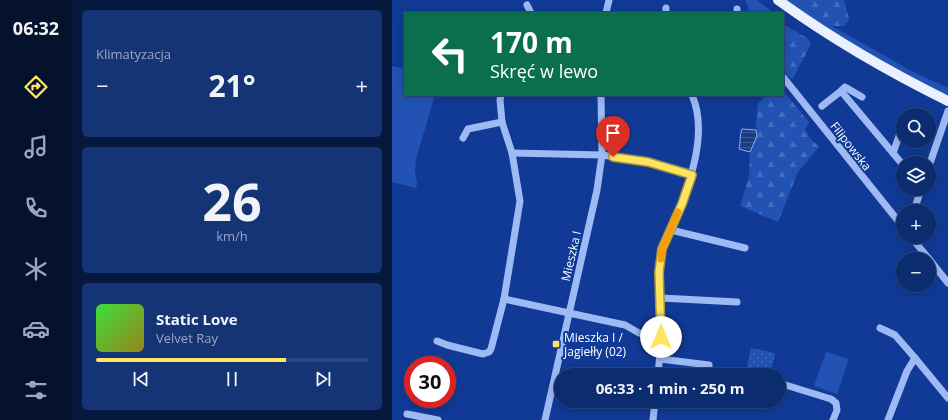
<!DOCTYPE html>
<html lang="pl">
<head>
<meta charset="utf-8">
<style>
  body { margin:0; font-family:"Open Sans",sans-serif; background:#153475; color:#f1f3f6; height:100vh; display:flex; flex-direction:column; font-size:15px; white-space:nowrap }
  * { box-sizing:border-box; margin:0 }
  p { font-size:13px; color:#9aa7c3 }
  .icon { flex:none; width:22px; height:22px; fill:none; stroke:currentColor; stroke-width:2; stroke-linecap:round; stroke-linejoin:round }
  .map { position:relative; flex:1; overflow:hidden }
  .details { display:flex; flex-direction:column; gap:10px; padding:10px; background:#07183e; width:320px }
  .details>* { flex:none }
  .guide { position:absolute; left:12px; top:12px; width:380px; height:84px; border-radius:0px; box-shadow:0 2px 10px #0003,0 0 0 1px #2c4883; background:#0b6e4f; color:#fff; overflow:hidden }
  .buttons { position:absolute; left:504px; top:108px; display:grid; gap:8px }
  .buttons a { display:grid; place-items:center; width:40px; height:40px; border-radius:50%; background:#0c2c70; box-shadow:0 2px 10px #0003,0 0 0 1px #2c4883; font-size:20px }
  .speed { position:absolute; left:12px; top:356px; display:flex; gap:8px; font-size:20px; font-weight:700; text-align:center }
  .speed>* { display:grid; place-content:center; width:52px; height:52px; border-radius:50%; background:#0c2c70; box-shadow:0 2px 10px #0003,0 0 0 1px #2c4883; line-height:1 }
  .speed .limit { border:6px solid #d22; background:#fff; color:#111 }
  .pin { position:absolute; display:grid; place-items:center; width:34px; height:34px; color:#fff; margin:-41px -17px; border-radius:50% 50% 50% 0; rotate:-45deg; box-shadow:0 0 4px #0007 }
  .pin .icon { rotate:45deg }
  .me { position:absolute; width:44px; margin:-22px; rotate:0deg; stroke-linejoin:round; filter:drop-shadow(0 0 3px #0008) }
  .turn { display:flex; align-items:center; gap:14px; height:84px; padding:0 20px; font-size:18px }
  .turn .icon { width:52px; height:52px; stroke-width:2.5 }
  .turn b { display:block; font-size:28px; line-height:34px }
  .big { font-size:30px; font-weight:700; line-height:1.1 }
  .details .widget { flex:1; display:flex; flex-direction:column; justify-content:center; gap:6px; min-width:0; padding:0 14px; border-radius:6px; background:#153475 }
  .details .dial { align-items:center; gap:0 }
  .dial b { font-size:52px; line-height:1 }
  .song { display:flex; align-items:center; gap:12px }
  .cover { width:48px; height:48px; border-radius:6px; background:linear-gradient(135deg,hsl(120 70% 55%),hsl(50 70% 35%)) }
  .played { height:4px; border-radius:2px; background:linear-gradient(90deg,#ffe461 70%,#2c4883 70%) }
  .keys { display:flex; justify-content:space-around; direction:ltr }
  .heat { display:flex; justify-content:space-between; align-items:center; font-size:22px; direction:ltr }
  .trip { position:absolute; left:162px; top:368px; width:232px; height:40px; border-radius:20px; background:#0c2c70; box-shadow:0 2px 10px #0003,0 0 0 1px #2c4883; font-weight:700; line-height:40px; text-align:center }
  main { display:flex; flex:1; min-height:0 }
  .menu { display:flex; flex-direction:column; width:72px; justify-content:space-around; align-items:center; background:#05122d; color:#9aa7c3 }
  .menu .icon { width:28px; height:28px }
  .menu .active { color:#ffe461 }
  .menu b { font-size:18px; color:#f1f3f6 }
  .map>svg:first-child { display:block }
  .green { fill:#2253b4 }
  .forest { fill:url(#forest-firs) }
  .park { fill:url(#park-dots) }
  .water { fill:url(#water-rules); stroke:#8fb3f7 }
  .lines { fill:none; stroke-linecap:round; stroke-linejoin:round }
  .minor { stroke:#9ebaf4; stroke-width:7 }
  .major { stroke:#ebf0ff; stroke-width:10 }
  .route-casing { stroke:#a6943f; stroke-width:10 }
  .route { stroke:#ffe461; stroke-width:7 }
  .slow { stroke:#f59e0b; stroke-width:7 }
  .poi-dot { fill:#ffe461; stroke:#103a95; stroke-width:1.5 }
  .labels { text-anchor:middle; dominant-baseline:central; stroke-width:4; stroke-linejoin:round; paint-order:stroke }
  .street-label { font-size:12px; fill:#fff; stroke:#103a95 }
  .poi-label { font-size:12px; fill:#fff; stroke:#103a95; text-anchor:start }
</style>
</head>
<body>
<main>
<nav class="menu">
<b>06:32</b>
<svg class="icon active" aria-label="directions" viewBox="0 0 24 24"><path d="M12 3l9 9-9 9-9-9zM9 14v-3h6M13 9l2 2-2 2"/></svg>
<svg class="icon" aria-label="music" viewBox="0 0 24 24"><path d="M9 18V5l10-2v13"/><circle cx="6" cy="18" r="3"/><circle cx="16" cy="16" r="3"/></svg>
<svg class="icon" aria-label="phone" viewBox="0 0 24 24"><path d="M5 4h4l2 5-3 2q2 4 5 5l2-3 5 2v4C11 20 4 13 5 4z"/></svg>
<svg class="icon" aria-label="climate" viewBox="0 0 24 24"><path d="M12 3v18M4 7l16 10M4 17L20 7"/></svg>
<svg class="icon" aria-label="car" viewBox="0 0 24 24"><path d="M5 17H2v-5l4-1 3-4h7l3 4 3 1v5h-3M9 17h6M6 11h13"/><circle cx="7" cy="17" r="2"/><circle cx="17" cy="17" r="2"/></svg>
<svg class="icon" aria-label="filters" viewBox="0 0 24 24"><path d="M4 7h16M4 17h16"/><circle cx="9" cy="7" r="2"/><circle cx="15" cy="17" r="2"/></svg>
</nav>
<section class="details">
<div class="widget"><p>Klimatyzacja</p>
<div class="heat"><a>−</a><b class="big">21°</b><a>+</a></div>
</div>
<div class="widget dial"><b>26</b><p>km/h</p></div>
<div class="widget">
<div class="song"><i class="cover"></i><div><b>Static Love</b><p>Velvet Ray</p></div></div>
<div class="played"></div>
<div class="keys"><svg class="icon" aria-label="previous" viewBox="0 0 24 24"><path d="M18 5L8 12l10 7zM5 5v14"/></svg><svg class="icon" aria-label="pause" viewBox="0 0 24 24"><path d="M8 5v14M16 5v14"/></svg><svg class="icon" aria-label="next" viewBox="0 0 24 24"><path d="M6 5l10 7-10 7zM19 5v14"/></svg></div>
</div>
</section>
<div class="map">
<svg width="556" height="420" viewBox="0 0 556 420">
  <defs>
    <pattern id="forest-firs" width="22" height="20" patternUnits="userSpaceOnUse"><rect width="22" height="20" fill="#2253b4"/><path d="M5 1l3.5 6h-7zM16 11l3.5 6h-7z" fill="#436dbf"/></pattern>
    <pattern id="park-dots" width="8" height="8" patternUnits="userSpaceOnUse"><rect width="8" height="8" fill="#2253b4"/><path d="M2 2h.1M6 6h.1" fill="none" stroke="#436dbf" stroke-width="1.8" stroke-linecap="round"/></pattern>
    <pattern id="water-rules" width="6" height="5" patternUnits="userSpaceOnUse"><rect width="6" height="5" fill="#1c3c81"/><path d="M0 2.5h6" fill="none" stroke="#3e5994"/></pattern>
  </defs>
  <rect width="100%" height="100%" fill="#103a95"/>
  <g class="green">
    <polygon points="353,0 365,0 382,13 355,13 356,5"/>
    <polygon points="392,0 404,0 440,26 493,56 519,71 556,88 556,95 523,81 498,67"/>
    <polygon points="0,66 13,69 13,95 43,95 24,159 23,170 25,184 24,188 0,182"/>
    <polygon points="434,352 457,359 445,394 422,386"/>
  </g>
  <g class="forest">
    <polygon points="404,0 452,0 457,19 453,26 440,26"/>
    <polygon points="391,24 415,38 419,44 400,80 391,70"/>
    <polygon points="391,91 417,122 413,130 418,138 427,147 406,172 386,222 348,206 357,176 358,152 365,136 364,123 366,103 375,95 391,95"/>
  </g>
  <polygon class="park" points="359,348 383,353 379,372 355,367"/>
  <path class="water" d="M350,129L364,130L365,136L358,152L347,149C349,141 347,138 350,129Z"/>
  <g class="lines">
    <g class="minor">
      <polyline points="135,5 139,13"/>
      <polyline points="345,9 345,13"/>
      <polyline points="214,13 217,0"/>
      <polyline points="274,13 274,8"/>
      <polyline points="391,77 511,227"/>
      <polyline points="449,91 453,87 470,97"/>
      <polyline points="430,106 449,91 511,165"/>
      <polyline points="71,138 76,129 110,122"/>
      <polyline points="120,153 210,155 256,162 300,175"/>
      <polyline points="501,153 511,125"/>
      <polyline points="537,166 556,111"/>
      <polyline points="522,211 529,189"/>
      <polyline points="279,230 353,248"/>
      <polyline points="519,237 537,259"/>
      <polyline points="537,259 556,283"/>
      <polyline points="269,298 345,302"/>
      <polyline points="112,299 233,325 247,333 269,337"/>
      <polyline points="488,328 503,335 523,358"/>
      <polyline points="45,341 55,345 91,354 97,352 99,349 112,299 128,201 120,153 110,122 108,100 109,95"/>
      <polyline points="268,359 317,365 317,370 321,373 335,375"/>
      <path d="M266,375C269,350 270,324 269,299C268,282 266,266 270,250C272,240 278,231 282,222C297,185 317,134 300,95"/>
      <polyline points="387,383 439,399 444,403 445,410 441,420"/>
      <polyline points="15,414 46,420"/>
      <polyline points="153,420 205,190 210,155 209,95"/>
      <polyline points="261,420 263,401"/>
      <polyline points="496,420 515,371 523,358 556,398"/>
    </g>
    <path class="major" d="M386,0C440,39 497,72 556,101"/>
  </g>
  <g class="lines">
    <g class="route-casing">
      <polyline id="route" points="221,157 256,162 300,175 290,204 270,249 267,272 269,337"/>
    </g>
    <use href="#route" class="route"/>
    <polyline class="slow" points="269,259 270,249 286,212"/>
  </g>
  <rect class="poi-dot" x="160" y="340" width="8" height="8" rx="2"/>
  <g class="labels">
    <g class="street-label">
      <text transform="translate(459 146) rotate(52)">Filipowska</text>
      <text transform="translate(179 256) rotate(-77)">Mieszka I</text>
    </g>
    <g class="poi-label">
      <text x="172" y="337">Mieszka I /<tspan x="172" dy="14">Jagiełły (02)</tspan></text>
    </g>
  </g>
</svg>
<div class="buttons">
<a><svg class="icon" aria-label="search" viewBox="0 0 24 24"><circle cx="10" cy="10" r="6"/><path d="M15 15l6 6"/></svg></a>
<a><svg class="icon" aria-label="layers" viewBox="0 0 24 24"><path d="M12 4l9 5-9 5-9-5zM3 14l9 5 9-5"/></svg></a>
<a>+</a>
<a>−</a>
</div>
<div class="speed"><div class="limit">30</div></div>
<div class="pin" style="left:221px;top:157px;background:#d93025"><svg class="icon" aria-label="arrive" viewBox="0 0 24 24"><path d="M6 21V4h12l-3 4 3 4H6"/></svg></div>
<svg class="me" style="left:269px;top:337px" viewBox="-20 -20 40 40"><circle r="19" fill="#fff"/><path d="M0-13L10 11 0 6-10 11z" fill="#ffe461"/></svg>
<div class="trip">06:33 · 1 min · 250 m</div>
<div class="guide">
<div class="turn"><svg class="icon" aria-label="left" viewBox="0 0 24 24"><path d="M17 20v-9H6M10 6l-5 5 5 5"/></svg><div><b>170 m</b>Skręć w lewo</div></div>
</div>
</div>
</main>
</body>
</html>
